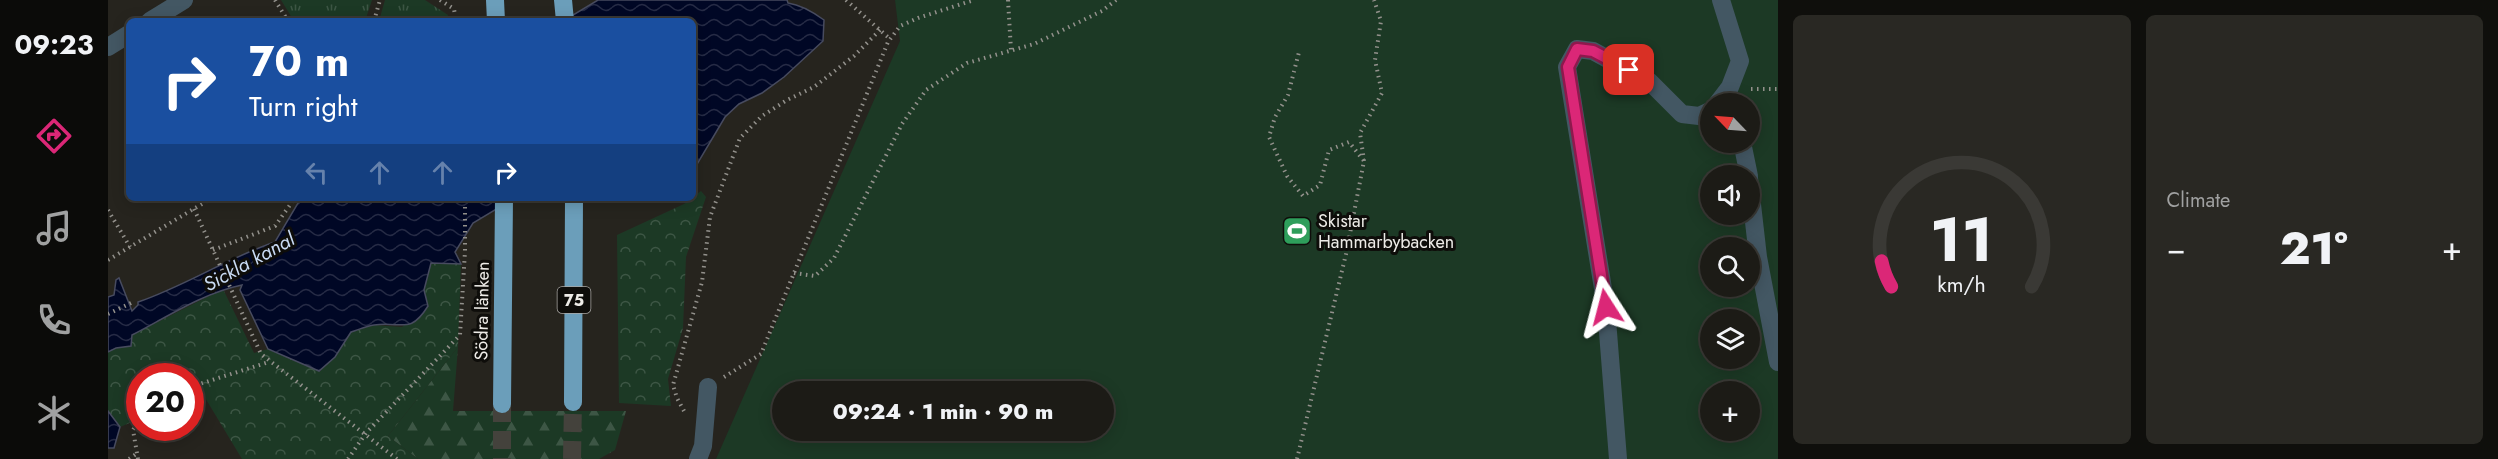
<!DOCTYPE html>
<html lang="en">
<head>
<meta charset="utf-8">
<style>
  body { margin:0; font-family:Jost,sans-serif; background:#292823; color:#f1f3f6; height:100vh; display:flex; flex-direction:column; font-size:22px; white-space:nowrap }
  * { box-sizing:border-box; margin:0 }
  p { font-size:20px; color:#a0a1a1 }
  .icon { flex:none; width:33px; height:33px; fill:none; stroke:currentColor; stroke-width:2; stroke-linecap:round; stroke-linejoin:round }
  .map { position:relative; flex:1; overflow:hidden }
  .details { display:flex; flex-direction:column; gap:15px; padding:15px; background:#0f0f0c; width:720px }
  .details>* { flex:none }
  .banner { position:absolute; left:18px; top:18px; width:570px; height:183px; border-radius:9px; box-shadow:0 3px 15px #0003,0 0 0 2px #3a3935; background:#1a4fa0; color:#fff; overflow:hidden }
  .needle { width:39px; rotate:295deg }
  .buttons { position:absolute; left:1592px; top:93px; display:grid; gap:12px }
  .buttons a { display:grid; place-items:center; width:60px; height:60px; border-radius:50%; background:#1c1b16; box-shadow:0 3px 15px #0003,0 0 0 2px #3a3935; font-size:30px }
  .speed { position:absolute; left:18px; top:363px; display:flex; gap:12px; font-size:30px; font-weight:700; text-align:center }
  .speed>* { display:grid; place-content:center; width:78px; height:78px; border-radius:50%; background:#1c1b16; box-shadow:0 3px 15px #0003,0 0 0 2px #3a3935; line-height:1 }
  .speed .limit { border:9px solid #d22; background:#fff; color:#111 }
  .pin { position:absolute; display:grid; place-items:center; width:51px; height:51px; color:#fff; margin:-26px; border-radius:12px; box-shadow:0 3px 9px #0006 }
  .me { position:absolute; width:66px; margin:-33px; rotate:351deg; stroke-linejoin:round; filter:drop-shadow(0 0 4px #0008) }
  .turn { display:flex; align-items:center; gap:21px; height:126px; padding:0 24px; font-size:27px }
  .turn .icon { width:78px; height:78px; stroke-width:2.5 }
  .turn b { display:block; font-size:42px; line-height:51px }
  .lanes { display:flex; align-items:center; height:57px; padding:0 24px; background:#0003; justify-content:center; gap:30px; direction:ltr }
  .lanes .off { opacity:.35 }
  .big { font-size:45px; font-weight:800; line-height:1.1 }
  .details .widget { flex:1; display:flex; flex-direction:column; justify-content:center; gap:9px; min-width:0; padding:0 21px; border-radius:9px; background:#292823 }
  .details .dial { align-items:center; gap:0 }
  .dial svg { height:156px; overflow:visible; fill:none; stroke:#3a3935; stroke-width:7; stroke-linecap:round; text-anchor:middle }
  .dial text { fill:#f1f3f6; stroke:none }
  .heat { display:flex; justify-content:space-between; align-items:center; font-size:33px; direction:ltr }
  .details .tiles { flex:1; display:grid; gap:15px; grid-template-columns:repeat(2,1fr) }
  .trip { position:absolute; left:664px; top:381px; width:342px; height:60px; border-radius:30px; background:#1c1b16; box-shadow:0 3px 15px #0003,0 0 0 2px #3a3935; font-weight:800; line-height:60px; text-align:center }
  main { display:flex; flex:1; min-height:0 }
  .tab-bar { display:flex; flex-direction:column; width:108px; justify-content:space-around; align-items:center; background:#0b0b09; color:#a0a1a1 }
  .tab-bar .icon { width:42px; height:42px }
  .tab-bar .on { color:#db2777 }
  .tab-bar b { font-size:27px; color:#f1f3f6 }
  .map>svg:first-child { display:block }
  .grass { fill:url(#grass-tufts) }
  .forest { fill:url(#forest-firs) }
  .park { fill:url(#park-crowns) }
  .garden { fill:#1c3925; fill-rule:evenodd }
  .water { fill:url(#water-waves); stroke:#474b5f; stroke-width:1.5 }
  .lines { fill:none; stroke-linecap:round; stroke-linejoin:round }
  .highway-tunnel { stroke:#44423c; stroke-width:18; stroke-dasharray:18 9; stroke-linecap:butt }
  .path { stroke:#93918c; stroke-width:4; stroke-dasharray:1.5 4.5; stroke-linecap:butt }
  .minor { stroke:#435763; stroke-width:18 }
  .highway { stroke:#6b9eba; stroke-width:18 }
  .highway-bridge { stroke:#6b9eba; stroke-width:18 }
  .route-casing { stroke:#8e194d; stroke-width:15 }
  .route { stroke:#db2777; stroke-width:10 }
  .labels { text-anchor:middle; dominant-baseline:central; stroke-width:6; stroke-linejoin:round; paint-order:stroke }
  .shield { fill:#0e0d0a; stroke:#aaa8a5; stroke-width:1.5 }
  .shield-label { font-size:16px; font-weight:bold; fill:#edebe7 }
  .poi-label { font-size:18px; fill:#edebe7; stroke:#0e0d0a; text-anchor:start }
  .street-label { font-size:18px; fill:#edebe7; stroke:#0e0d0a }
  .water-label { font-size:20px; font-style:italic; fill:#cadcf5; stroke:#0e0d0a }
</style>
</head>
<body>
<main>
<nav class="tab-bar">
<b>09:23</b>
<svg class="icon on" aria-label="directions" viewBox="0 0 24 24"><path d="M12 3l9 9-9 9-9-9zM9 14v-3h6M13 9l2 2-2 2"/></svg>
<svg class="icon" aria-label="music" viewBox="0 0 24 24"><path d="M9 18V5l10-2v13"/><circle cx="6" cy="18" r="3"/><circle cx="16" cy="16" r="3"/></svg>
<svg class="icon" aria-label="phone" viewBox="0 0 24 24"><path d="M5 4h4l2 5-3 2q2 4 5 5l2-3 5 2v4C11 20 4 13 5 4z"/></svg>
<svg class="icon" aria-label="climate" viewBox="0 0 24 24"><path d="M12 3v18M4 7l16 10M4 17L20 7"/></svg>
</nav>
<div class="map">
<svg width="1670" height="459" viewBox="0 0 1670 459">
  <defs>
    <pattern id="grass-tufts" width="24" height="20" patternUnits="userSpaceOnUse" patternTransform="scale(1.5)"><rect width="24" height="20" fill="#1c3925"/><path d="M3 7l-1-3M5 7V3M7 7l1-3M15 17l-1-3M17 17v-4M19 17l1-3" fill="none" stroke="#3d5645"/></pattern>
    <pattern id="forest-firs" width="22" height="20" patternUnits="userSpaceOnUse" patternTransform="scale(1.5)"><rect width="22" height="20" fill="#1c3925"/><path d="M5 1l3.5 6h-7zM16 11l3.5 6h-7z" fill="#3d5645"/></pattern>
    <pattern id="park-crowns" width="20" height="18" patternUnits="userSpaceOnUse" patternTransform="scale(1.5)"><rect width="20" height="18" fill="#1c3925"/><path d="M2 6a3 3 0 1 1 6 0M12 15a3 3 0 1 1 6 0" fill="none" stroke="#3d5645"/></pattern>
    <pattern id="water-waves" width="16" height="10" patternUnits="userSpaceOnUse" patternTransform="scale(1.5)"><rect width="16" height="10" fill="#000725"/><path d="M0 5q4-4 8 0t8 0" fill="none" stroke="#262b45"/></pattern>
  </defs>
  <rect width="100%" height="100%" fill="#26241e"/>
  <g class="grass">
    <polygon points="173,0 264,0 257,21 186,21"/>
    <polygon points="277,0 317,0 340,15 338,21 271,21"/>
  </g>
  <polygon class="forest" points="350,347 345,411 518,411 507,450 491,459 310,459 280,436"/>
  <g class="park">
    <polygon points="593,191 598,197 578,257 575,328 560,379 563,406 511,403 509,235 576,204"/>
    <polygon points="323,263 353,264 350,347 280,436 310,459 134,459 96,396 83,401 82,376 32,376 31,419 12,427 0,411 0,352 8,348 23,346 24,335 115,289 146,353 160,349 212,371 227,357 243,332 266,325 294,327 320,306 316,290"/>
  </g>
  <path class="garden" d="M787,0H1670V459H608L792,41ZM1602,104H1641V142H1602ZM1602,176H1641V214H1602ZM1602,248H1641V286H1602ZM1602,320H1641V358H1602ZM675,392H996V430H675ZM1602,392H1641V430H1602Z"/>
  <g class="water">
    <path d="M490,0H679L680,3C694,5 705,12 716,20L715,41L676,77L654,93L631,104L617,117L585,171V21H455Z"/>
    <path d="M193,198H407L365,223L347,252L353,264L323,263L316,290L320,306C302,335 294,321 266,325C258,326 250,330 243,332L227,357L211,371L160,349L132,290L134,285C95,293 59,317 24,335L23,346L8,348L0,352V297L6,295L8,280L11,278L24,311L30,305V302C77,286 119,258 167,242Z"/>
    <polygon points="0,411 12,427 6,448 0,448"/>
  </g>
  <g class="lines">
    <g class="highway-tunnel">
      <polyline points="394,404 394,459"/>
      <polyline points="464,459 465,402"/>
    </g>
    <g class="path">
      <polyline points="167,0 180,21"/>
      <polyline points="332,0 346,9 348,21"/>
      <polyline points="738,0 782,39"/>
      <polyline points="900,0 903,50"/>
      <polyline points="266,21 272,0"/>
      <polyline points="1643,89 1670,89"/>
      <polyline points="1256,161 1252,133 1274,93 1267,60 1273,21 1266,0"/>
      <polyline points="86,209 153,354 289,459"/>
      <polyline points="0,210 22,247"/>
      <polyline points="105,250 167,226 187,198"/>
      <polyline points="0,260 104,198"/>
      <polyline points="686,273 707,276 726,258 794,124 818,90 859,63 926,44 994,11 1008,0"/>
      <polyline points="0,314 23,303"/>
      <polyline points="616,377 653,354 780,42 792,26 810,18 866,0"/>
      <polyline points="82,387 161,362"/>
      <polyline points="576,411 569,398 565,385 594,282 602,217 632,138 654,116 679,100 706,87 746,56 772,30"/>
      <polyline points="21,459 28,454"/>
      <polyline points="30,459 25,430 32,418"/>
      <polyline points="240,459 258,433 352,335 357,251 357,198"/>
      <polyline points="1189,459 1238,254 1256,161 1241,142 1221,150 1212,185 1195,196 1179,176 1161,137 1167,117 1180,95 1191,52"/>
    </g>
    <g class="minor">
      <polyline points="42,21 76,0"/>
      <polyline points="0,47 21,34"/>
      <polyline points="1609,104 1622,87 1632,61 1613,0"/>
      <polyline points="1634,142 1641,176"/>
      <polyline points="1641,178 1650,257 1670,362"/>
      <polyline points="590,459 595,446 600,387"/>
      <polyline points="1510,459 1498,307 1459,67 1469,49 1485,51 1542,82 1574,114 1591,116 1602,111"/>
    </g>
    <g class="highway">
      <polyline points="387,0 388,21"/>
      <polyline points="465,402 466,198"/>
      <polyline points="394,404 396,198"/>
    </g>
    <polyline class="highway-bridge" points="455,0 457,21"/>
  </g>
  <g class="lines">
    <g class="route-casing">
      <polyline id="route" points="1498,307 1460,67 1469,49 1485,51 1521,70"/>
    </g>
    <use href="#route" class="route"/>
  </g>
  <defs>
    <g id="stadium-square" transform="scale(1.5)"><rect x="-9" y="-9" width="18" height="18" rx="4" fill="#2e9e5b" stroke="#0e0d0a"/><path d="M0-5a6.5 5 0 1 0 0 10a6.5 5 0 1 0 0-10ZM-3.5-1.8h7v3.6h-7Z" fill="#fff"/></g>
  </defs>
  <g fill-rule="evenodd">
    <use href="#stadium-square" x="1189" y="231"/>
  </g>
  <g class="labels">
    <rect class="shield" x="449.5" y="287" width="33" height="26" rx="4.5"/>
    <g class="shield-label">
      <text x="466" y="300">75</text>
    </g>
    <g class="poi-label">
      <text x="1210" y="221">Skistar<tspan x="1210" dy="21">Hammarbybacken</tspan></text>
    </g>
    <g class="street-label">
      <text transform="translate(374 311) rotate(-89)">Södra länken</text>
    </g>
    <g class="water-label">
      <text transform="translate(141 262) rotate(-29)">Sickla kanal</text>
    </g>
  </g>
</svg>
<div class="buttons">
<a><svg class="needle" viewBox="-14 -14 28 28"><path d="M0-13l5 13h-10z" fill="#e53935"/><path d="M0 13l5-13h-10z" fill="#a0a1a1"/></svg></a>
<a><svg class="icon" aria-label="sound" viewBox="0 0 24 24"><path d="M4 9h4l5-4v14l-5-4H4zM17 9q2 3 0 6"/></svg></a>
<a><svg class="icon" aria-label="search" viewBox="0 0 24 24"><circle cx="10" cy="10" r="6"/><path d="M15 15l6 6"/></svg></a>
<a><svg class="icon" aria-label="layers" viewBox="0 0 24 24"><path d="M12 4l9 5-9 5-9-5zM3 14l9 5 9-5"/></svg></a>
<a>+</a>
</div>
<div class="speed"><div class="limit">20</div></div>
<div class="pin" style="left:1521px;top:70px;background:#d93025"><svg class="icon" aria-label="arrive" viewBox="0 0 24 24"><path d="M6 21V4h12l-3 4 3 4H6"/></svg></div>
<svg class="me" style="left:1498px;top:307px" viewBox="-20 -20 40 40"><path d="M0-17L14 15 0 8-14 15z" fill="#db2777" stroke="#fff" stroke-width="4"/></svg>
<div class="trip">09:24 · 1 min · 90 m</div>
<div class="banner">
<div class="turn"><svg class="icon" aria-label="right" viewBox="0 0 24 24"><path d="M7 20v-9h11M14 6l5 5-5 5"/></svg><div><b>70 m</b>Turn right</div></div>
<div class="lanes"><svg class="icon off" aria-label="left" viewBox="0 0 24 24"><path d="M17 20v-9H6M10 6l-5 5 5 5"/></svg><svg class="icon off" aria-label="ahead" viewBox="0 0 24 24"><path d="M12 20V5M6 11l6-6 6 6"/></svg><svg class="icon off" aria-label="ahead" viewBox="0 0 24 24"><path d="M12 20V5M6 11l6-6 6 6"/></svg><svg class="icon" aria-label="right" viewBox="0 0 24 24"><path d="M7 20v-9h11M14 6l5 5-5 5"/></svg></div>
</div>
</div>
<section class="details">
<div class="tiles">
<div class="widget dial"><svg viewBox="0 0 100 80">
<path d="M14 69A42 42 0 1 1 86 69"/>
<path d="M14 69A42 42 0 0 1 9 56" stroke="#db2777"/>
<text x="50" y="56" font-size="32" font-weight="700">11</text>
<text x="50" y="72" font-size="11">km/h</text>
</svg></div>
<div class="widget"><p>Climate</p>
<div class="heat"><a>−</a><b class="big">21°</b><a>+</a></div>
</div>
</div>
</section>
</main>
</body>
</html>
